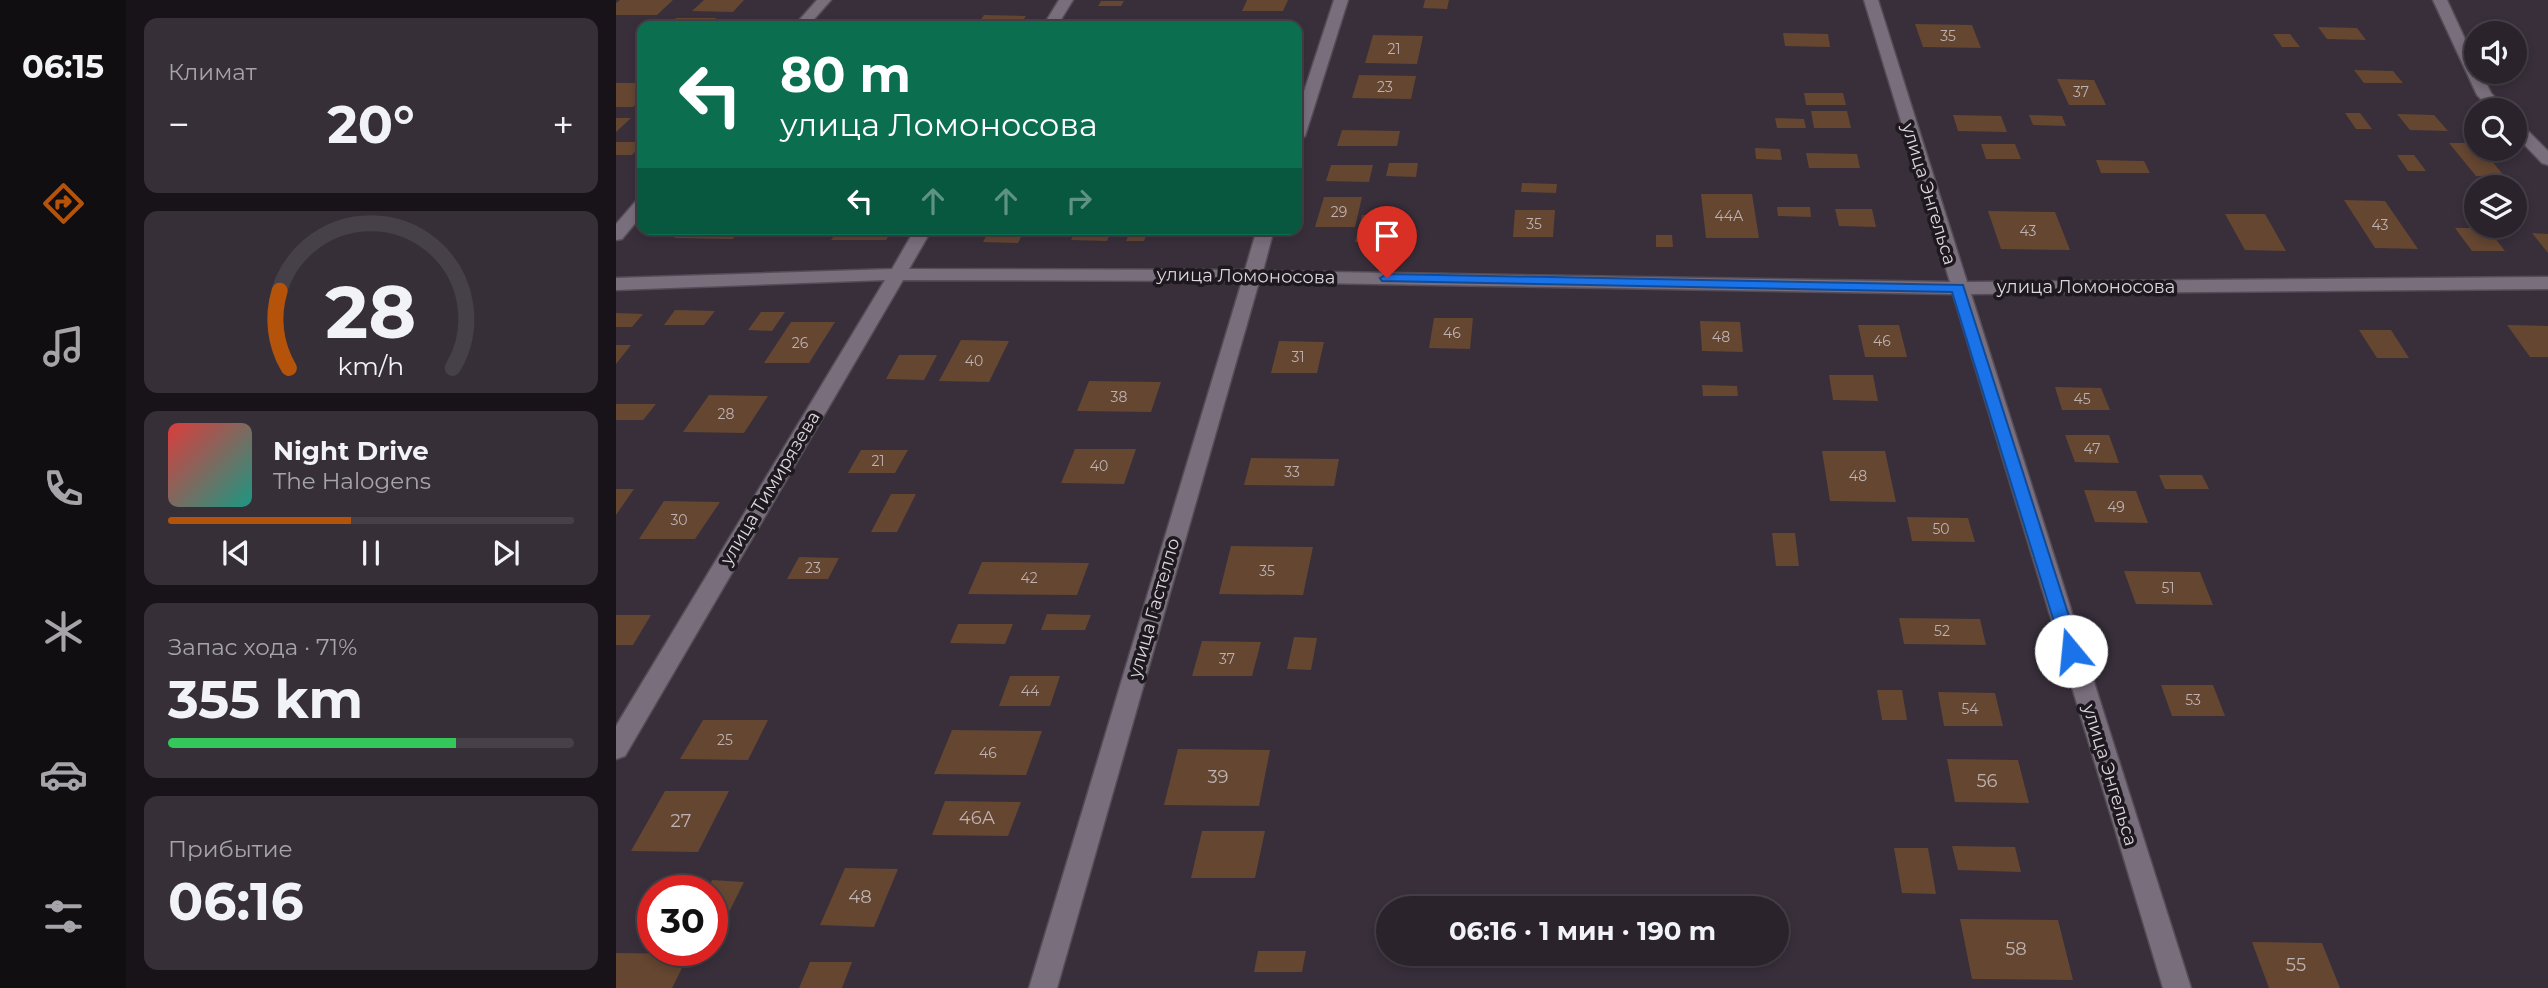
<!DOCTYPE html>
<html lang="ru">
<head>
<meta charset="utf-8">
<style>
  body { margin:0; font-family:Montserrat,sans-serif; background:#362f38; color:#f1f3f6; height:100vh; display:flex; flex-direction:column; font-size:26px; white-space:nowrap }
  * { box-sizing:border-box; margin:0 }
  p { font-size:23px; color:#a5a4a9 }
  .icon { flex:none; width:38px; height:38px; fill:none; stroke:currentColor; stroke-width:2; stroke-linecap:round; stroke-linejoin:round }
  .map { position:relative; flex:1; overflow:hidden }
  .details { display:flex; flex-direction:column; gap:18px; padding:18px; background:#171318; width:490px }
  .details>* { flex:none }
  .hud { position:absolute; left:21px; top:21px; width:665px; height:214px; border-radius:14px; box-shadow:0 4px 10px #0003,0 0 0 2px #464048; background:#0b6e4f; color:#fff; overflow:hidden }
  .controls { position:absolute; left:1848px; top:21px; display:grid; gap:14px }
  .controls a { display:grid; place-items:center; width:63px; height:63px; border-radius:50%; background:#2a232c; box-shadow:0 4px 10px #0003,0 0 0 2px #464048; font-size:35px }
  .speed { position:absolute; left:21px; top:875px; display:flex; gap:14px; font-size:35px; font-weight:700; text-align:center }
  .speed>* { display:grid; place-content:center; width:91px; height:91px; border-radius:50%; background:#2a232c; box-shadow:0 4px 10px #0003,0 0 0 2px #464048; line-height:1 }
  .speed .limit { border:10px solid #d22; background:#fff; color:#111 }
  .pin { position:absolute; display:grid; place-items:center; width:60px; height:60px; color:#fff; margin:-72px -30px; border-radius:50% 50% 50% 0; rotate:-45deg; box-shadow:0 0 7px #0007 }
  .pin .icon { rotate:45deg }
  .me { position:absolute; width:77px; margin:-38px; rotate:343deg; stroke-linejoin:round; filter:drop-shadow(0 0 5px #0008) }
  .turn { display:flex; align-items:center; gap:24px; height:147px; padding:0 28px; font-size:32px }
  .turn .icon { width:91px; height:91px; stroke-width:2.5 }
  .turn b { display:block; font-size:49px; line-height:60px }
  .lanes { display:flex; align-items:center; height:66px; padding:0 28px; background:#0003; justify-content:center; gap:35px; direction:ltr }
  .lanes .off { opacity:.35 }
  .big { font-size:52px; font-weight:700; line-height:1.1 }
  .details .card { flex:1; display:flex; flex-direction:column; justify-content:center; gap:10px; min-width:0; padding:0 24px; border-radius:14px; background:#362f38 }
  .details .dial { align-items:center; gap:0 }
  .dial svg { height:182px; overflow:visible; fill:none; stroke:#464048; stroke-width:7; stroke-linecap:round; text-anchor:middle }
  .dial text { fill:#f1f3f6; stroke:none }
  .song { display:flex; align-items:center; gap:21px }
  .cover { width:84px; height:84px; border-radius:10px; background:linear-gradient(135deg,hsl(0 70% 55%),hsl(170 70% 35%)) }
  .played { height:7px; border-radius:4px; background:linear-gradient(90deg,#b45309 45%,#464048 45%) }
  .keys { display:flex; justify-content:space-around; direction:ltr }
  .heat { display:flex; justify-content:space-between; align-items:center; font-size:38px; direction:ltr }
  .charge { height:10px; border-radius:5px; background:linear-gradient(90deg,#34c759 71%,#464048 0) }
  .trip { position:absolute; left:760px; top:896px; width:413px; height:70px; border-radius:35px; background:#2a232c; box-shadow:0 4px 10px #0003,0 0 0 2px #464048; font-weight:700; line-height:70px; text-align:center }
  main { display:flex; flex:1; min-height:0 }
  .dock { display:flex; flex-direction:column; width:126px; justify-content:space-around; align-items:center; background:#110e12; color:#a5a4a9 }
  .dock .icon { width:49px; height:49px }
  .dock .selected { color:#b45309 }
  .dock b { font-size:32px; color:#f1f3f6 }
  .map>svg:first-child { display:block }
  .building { fill:#644631 }
  .lines { fill:none; stroke-linecap:round; stroke-linejoin:round }
  .minor-casing { stroke:#544c56; stroke-width:3 }
  .minor { fill:#796e7c; fill-rule:evenodd }
  .route { fill:#1a73e8; stroke:#114b97; stroke-width:2 }
  .labels { text-anchor:middle; dominant-baseline:central; stroke-width:7; stroke-linejoin:round; paint-order:stroke }
  .number-label { font-size:14px; fill:#bdb1b2 }
  .street-label { font-size:18px; fill:#dbd5dd; stroke:#1d191e }
  .near-number-label { font-size:18px; fill:#bdb1b2 }
</style>
</head>
<body>
<main>
<nav class="dock">
<b>06:15</b>
<svg class="icon selected" aria-label="directions" viewBox="0 0 24 24"><path d="M12 3l9 9-9 9-9-9zM9 14v-3h6M13 9l2 2-2 2"/></svg>
<svg class="icon" aria-label="music" viewBox="0 0 24 24"><path d="M9 18V5l10-2v13"/><circle cx="6" cy="18" r="3"/><circle cx="16" cy="16" r="3"/></svg>
<svg class="icon" aria-label="phone" viewBox="0 0 24 24"><path d="M5 4h4l2 5-3 2q2 4 5 5l2-3 5 2v4C11 20 4 13 5 4z"/></svg>
<svg class="icon" aria-label="climate" viewBox="0 0 24 24"><path d="M12 3v18M4 7l16 10M4 17L20 7"/></svg>
<svg class="icon" aria-label="car" viewBox="0 0 24 24"><path d="M5 17H2v-5l4-1 3-4h7l3 4 3 1v5h-3M9 17h6M6 11h13"/><circle cx="7" cy="17" r="2"/><circle cx="17" cy="17" r="2"/></svg>
<svg class="icon" aria-label="filters" viewBox="0 0 24 24"><path d="M4 7h16M4 17h16"/><circle cx="9" cy="7" r="2"/><circle cx="15" cy="17" r="2"/></svg>
</nav>
<section class="details">
<div class="card"><p>Климат</p>
<div class="heat"><a>−</a><b class="big">20°</b><a>+</a></div>
</div>
<div class="card dial"><svg viewBox="0 0 100 80">
<path d="M14 69A42 42 0 1 1 86 69"/>
<path d="M14 69A42 42 0 0 1 10 35" stroke="#b45309"/>
<text x="50" y="56" font-size="32" font-weight="700">28</text>
<text x="50" y="72" font-size="11">km/h</text>
</svg></div>
<div class="card">
<div class="song"><i class="cover"></i><div><b>Night Drive</b><p>The Halogens</p></div></div>
<div class="played"></div>
<div class="keys"><svg class="icon" aria-label="previous" viewBox="0 0 24 24"><path d="M18 5L8 12l10 7zM5 5v14"/></svg><svg class="icon" aria-label="pause" viewBox="0 0 24 24"><path d="M8 5v14M16 5v14"/></svg><svg class="icon" aria-label="next" viewBox="0 0 24 24"><path d="M6 5l10 7-10 7zM19 5v14"/></svg></div>
</div>
<div class="card"><p>Запас хода · 71%</p><b class="big">355 km</b><div class="charge"></div></div>
<div class="card"><p>Прибытие</p><b class="big">06:16</b></div>
</section>
<div class="map">
<svg width="1932" height="988" viewBox="0 0 1932 988">
  <rect width="100%" height="100%" fill="#382f3b"/>
  <g class="building">
    <polygon points="4,0 57,0 41,15 0,15 0,3"/>
    <polygon points="88,0 128,0 117,12 76,11"/>
    <polygon points="631,0 672,0 667,11 626,11"/>
    <polygon points="809,0 833,0 831,9 807,8"/>
    <polygon points="485,1 508,1 505,6 482,6"/>
    <polygon points="368,15 410,16 403,26 360,26"/>
    <polygon points="60,18 100,18 92,26 51,26"/>
    <polygon points="1299,24 1356,25 1365,48 1307,47"/>
    <polygon points="1702,27 1741,28 1750,40 1711,39"/>
    <polygon points="1167,33 1212,34 1214,47 1169,46"/>
    <polygon points="1657,34 1674,34 1684,47 1666,47"/>
    <polygon points="757,35 807,36 801,64 749,63"/>
    <polygon points="1738,70 1777,71 1787,83 1748,83"/>
    <polygon points="743,75 800,76 795,99 736,98"/>
    <polygon points="1441,79 1478,80 1490,105 1453,105"/>
    <polygon points="0,83 26,83 26,98 17,107 0,107"/>
    <polygon points="1188,93 1227,93 1230,105 1190,105"/>
    <polygon points="1195,111 1231,111 1235,128 1198,128"/>
    <polygon points="1729,113 1744,113 1756,129 1740,129"/>
    <polygon points="1781,114 1818,115 1832,131 1794,130"/>
    <polygon points="1337,115 1385,116 1391,132 1342,131"/>
    <polygon points="1413,115 1446,116 1450,126 1417,125"/>
    <polygon points="0,118 15,118 0,132"/>
    <polygon points="1159,118 1188,119 1190,128 1161,128"/>
    <polygon points="726,130 784,131 781,146 721,146"/>
    <polygon points="0,142 26,142 26,144 16,155 0,155"/>
    <polygon points="1833,143 1860,143 1860,149 1866,149 1889,177 1860,176"/>
    <polygon points="1365,144 1399,144 1405,159 1370,159"/>
    <polygon points="1139,148 1164,149 1166,160 1140,159"/>
    <polygon points="1190,153 1241,154 1244,168 1193,168"/>
    <polygon points="1781,155 1798,155 1810,171 1792,171"/>
    <polygon points="1480,160 1528,161 1534,173 1485,173"/>
    <polygon points="773,163 802,163 800,177 770,176"/>
    <polygon points="715,165 757,165 753,182 710,181"/>
    <polygon points="906,183 941,184 940,193 905,192"/>
    <polygon points="1085,194 1136,194 1143,238 1090,238"/>
    <polygon points="708,197 746,197 739,227 699,227"/>
    <polygon points="1728,200 1769,201 1802,249 1759,248"/>
    <polygon points="1161,207 1194,207 1195,217 1162,216"/>
    <polygon points="1219,209 1256,209 1260,227 1223,226"/>
    <polygon points="899,210 939,210 937,237 897,237"/>
    <polygon points="1372,211 1439,212 1454,250 1385,249"/>
    <polygon points="1609,214 1649,214 1670,251 1629,250"/>
    <polygon points="746,215 768,215 762,242 739,242"/>
    <polygon points="1839,228 1871,228 1889,251 1856,251"/>
    <polygon points="66,229 124,229 117,239 58,238"/>
    <polygon points="223,229 277,229 270,240 215,240"/>
    <polygon points="374,229 409,229 402,243 367,242"/>
    <polygon points="460,229 496,229 491,241 455,240"/>
    <polygon points="515,229 533,229 528,241 510,241"/>
    <polygon points="552,229 592,229 590,236 550,235"/>
    <polygon points="1916,233 1932,234 1932,253"/>
    <polygon points="1040,235 1056,235 1057,247 1040,247"/>
    <polygon points="59,310 99,311 88,325 48,325"/>
    <polygon points="145,312 169,312 156,331 132,330"/>
    <polygon points="0,313 27,314 16,327 0,327"/>
    <polygon points="818,318 857,318 854,349 813,348"/>
    <polygon points="1084,321 1124,322 1127,352 1086,351"/>
    <polygon points="175,322 219,322 193,363 148,363"/>
    <polygon points="1242,325 1283,325 1291,357 1249,357"/>
    <polygon points="1891,325 1932,326 1932,357 1914,357"/>
    <polygon points="1743,330 1775,330 1793,358 1761,358"/>
    <polygon points="345,340 393,341 373,382 323,381"/>
    <polygon points="663,341 708,342 701,373 655,373"/>
    <polygon points="0,345 15,345 0,364"/>
    <polygon points="283,355 321,355 308,380 270,379"/>
    <polygon points="1213,375 1257,375 1262,401 1217,400"/>
    <polygon points="473,381 545,382 535,412 461,411"/>
    <polygon points="1086,385 1121,386 1122,396 1087,396"/>
    <polygon points="1439,387 1485,388 1494,410 1446,410"/>
    <polygon points="93,395 152,396 128,433 67,432"/>
    <polygon points="0,404 40,404 27,420 0,420"/>
    <polygon points="1449,435 1493,435 1503,463 1459,462"/>
    <polygon points="459,449 520,449 508,484 445,483"/>
    <polygon points="245,450 292,450 279,473 232,473"/>
    <polygon points="1206,451 1269,451 1280,502 1214,501"/>
    <polygon points="635,458 723,459 718,486 628,485"/>
    <polygon points="1543,475 1586,475 1593,489 1549,489"/>
    <polygon points="0,489 18,489 0,515"/>
    <polygon points="1468,490 1520,491 1532,523 1479,522"/>
    <polygon points="275,494 300,494 281,532 255,532"/>
    <polygon points="48,501 104,502 79,539 23,539"/>
    <polygon points="1291,517 1352,518 1359,542 1296,541"/>
    <polygon points="1156,533 1179,533 1183,566 1160,566"/>
    <polygon points="615,546 697,547 687,595 603,594"/>
    <polygon points="183,557 223,558 212,579 171,579"/>
    <polygon points="366,562 473,563 461,595 352,594"/>
    <polygon points="1508,571 1584,572 1597,605 1520,604"/>
    <polygon points="431,614 475,615 469,630 425,630"/>
    <polygon points="0,615 35,615 17,645 0,645"/>
    <polygon points="1283,618 1364,619 1370,645 1288,644"/>
    <polygon points="342,624 397,624 389,644 334,643"/>
    <polygon points="678,637 701,638 695,670 671,669"/>
    <polygon points="586,641 645,642 636,676 576,676"/>
    <polygon points="394,676 444,676 434,706 383,706"/>
    <polygon points="1545,685 1597,685 1609,716 1556,716"/>
    <polygon points="1261,690 1286,690 1291,720 1266,720"/>
    <polygon points="1322,692 1379,693 1387,726 1328,726"/>
    <polygon points="87,720 152,720 132,760 64,759"/>
    <polygon points="336,730 426,731 410,775 318,774"/>
    <polygon points="562,749 654,750 643,806 548,805"/>
    <polygon points="1331,759 1402,760 1413,803 1339,802"/>
    <polygon points="49,791 113,791 82,852 15,851"/>
    <polygon points="329,801 405,802 392,836 316,835"/>
    <polygon points="586,831 649,831 639,878 575,878"/>
    <polygon points="1336,846 1399,847 1405,872 1342,870"/>
    <polygon points="1278,848 1312,848 1320,894 1286,893"/>
    <polygon points="229,868 282,869 258,927 204,925"/>
    <polygon points="96,880 128,882 106,926 96,926 96,891 91,891"/>
    <polygon points="1344,919 1442,920 1457,980 1356,979"/>
    <polygon points="1636,942 1706,943 1724,988 1653,988"/>
    <polygon points="642,951 690,951 686,972 638,972"/>
    <polygon points="0,953 73,954 56,988 0,988"/>
    <polygon points="194,962 236,962 226,988 183,988"/>
  </g>
  <g class="lines">
    <g class="minor-casing">
      <g id="minor">
        <polygon points="201,0 215,0 192,26 178,26"/>
        <polygon points="443,0 457,0 441,26 427,26"/>
        <polygon points="718,0 732,0 689,136 681,141 681,113"/>
        <polygon points="1248,0 1262,0 1351,282 1932,277 1932,289 1355,294 1575,988 1547,988 1337,294 643,282 441,988 413,988 626,281 287,280 9,756 0,759 0,726 269,280 0,290 0,278 276,269 299,229 316,229 293,269 629,270 641,229 658,229 647,271 1334,282"/>
        <polygon points="1817,0 1831,0 1860,63 1860,72 1865,72 1875,93 1890,110 1875,110 1861,95"/>
        <polygon points="1899,121 1904,123 1932,151 1932,165 1926,163 1899,135"/>
        <polygon points="26,200 26,215 6,239 0,240 0,224 20,201"/>
      </g>
    </g>
    <use href="#minor" class="minor"/>
  </g>
  <polygon class="route" points="771,274 1347,285 1464,651 1462,656 1455,658 1449,656 1447,651 1336,292 766,281 764,278"/>
  <g class="labels">
    <g class="number-label">
      <text x="1332" y="36">35</text>
      <text x="778" y="49">21</text>
      <text x="769" y="87">23</text>
      <text x="1465" y="92">37</text>
      <text x="723" y="212">29</text>
      <text x="1113" y="216">44А</text>
      <text x="918" y="224">35</text>
      <text x="1764" y="225">43</text>
      <text x="1412" y="231">43</text>
      <text x="836" y="333">46</text>
      <text x="1105" y="337">48</text>
      <text x="1266" y="341">46</text>
      <text x="184" y="343">26</text>
      <text x="682" y="357">31</text>
      <text x="358" y="361">40</text>
      <text x="503" y="397">38</text>
      <text x="1466" y="399">45</text>
      <text x="110" y="414">28</text>
      <text x="1476" y="449">47</text>
      <text x="262" y="461">21</text>
      <text x="483" y="466">40</text>
      <text x="676" y="472">33</text>
      <text x="1242" y="476">48</text>
      <text x="1500" y="507">49</text>
      <text x="63" y="520">30</text>
      <text x="1325" y="529">50</text>
      <text x="197" y="568">23</text>
      <text x="651" y="571">35</text>
      <text x="413" y="578">42</text>
      <text x="1552" y="588">51</text>
      <text x="1326" y="631">52</text>
      <text x="611" y="659">37</text>
      <text x="414" y="691">44</text>
      <text x="1577" y="700">53</text>
      <text x="1354" y="709">54</text>
      <text x="109" y="740">25</text>
      <text x="372" y="753">46</text>
    </g>
    <g class="street-label">
      <text transform="translate(1313 194) rotate(73)">улица Энгельса</text>
      <text transform="translate(630 276) rotate(1)">улица Ломоносова</text>
      <text x="1470" y="287">улица Ломоносова</text>
      <text transform="translate(154 488) rotate(-59)">улица Тимирязева</text>
      <text transform="translate(538 608) rotate(-74)">улица Гастелло</text>
      <text transform="translate(1494 775) rotate(73)">улица Энгельса</text>
    </g>
    <g class="near-number-label">
      <text x="602" y="777">39</text>
      <text x="1371" y="781">56</text>
      <text x="361" y="818">46А</text>
      <text x="65" y="821">27</text>
      <text x="244" y="897">48</text>
      <text x="1400" y="949">58</text>
      <text x="1680" y="965">55</text>
    </g>
  </g>
</svg>
<div class="controls">
<a><svg class="icon" aria-label="sound" viewBox="0 0 24 24"><path d="M4 9h4l5-4v14l-5-4H4zM17 9q2 3 0 6"/></svg></a>
<a><svg class="icon" aria-label="search" viewBox="0 0 24 24"><circle cx="10" cy="10" r="6"/><path d="M15 15l6 6"/></svg></a>
<a><svg class="icon" aria-label="layers" viewBox="0 0 24 24"><path d="M12 4l9 5-9 5-9-5zM3 14l9 5 9-5"/></svg></a>
</div>
<div class="speed"><div class="limit">30</div></div>
<div class="pin" style="left:771px;top:278px;background:#d93025"><svg class="icon" aria-label="arrive" viewBox="0 0 24 24"><path d="M6 21V4h12l-3 4 3 4H6"/></svg></div>
<svg class="me" style="left:1455px;top:651px" viewBox="-20 -20 40 40"><circle r="19" fill="#fff"/><path d="M0-13L10 11 0 6-10 11z" fill="#1a73e8"/></svg>
<div class="trip">06:16 · 1 мин · 190 m</div>
<div class="hud">
<div class="turn"><svg class="icon" aria-label="left" viewBox="0 0 24 24"><path d="M17 20v-9H6M10 6l-5 5 5 5"/></svg><div><b>80 m</b>улица Ломоносова</div></div>
<div class="lanes"><svg class="icon" aria-label="left" viewBox="0 0 24 24"><path d="M17 20v-9H6M10 6l-5 5 5 5"/></svg><svg class="icon off" aria-label="ahead" viewBox="0 0 24 24"><path d="M12 20V5M6 11l6-6 6 6"/></svg><svg class="icon off" aria-label="ahead" viewBox="0 0 24 24"><path d="M12 20V5M6 11l6-6 6 6"/></svg><svg class="icon off" aria-label="right" viewBox="0 0 24 24"><path d="M7 20v-9h11M14 6l5 5-5 5"/></svg></div>
</div>
</div>
</main>
</body>
</html>
